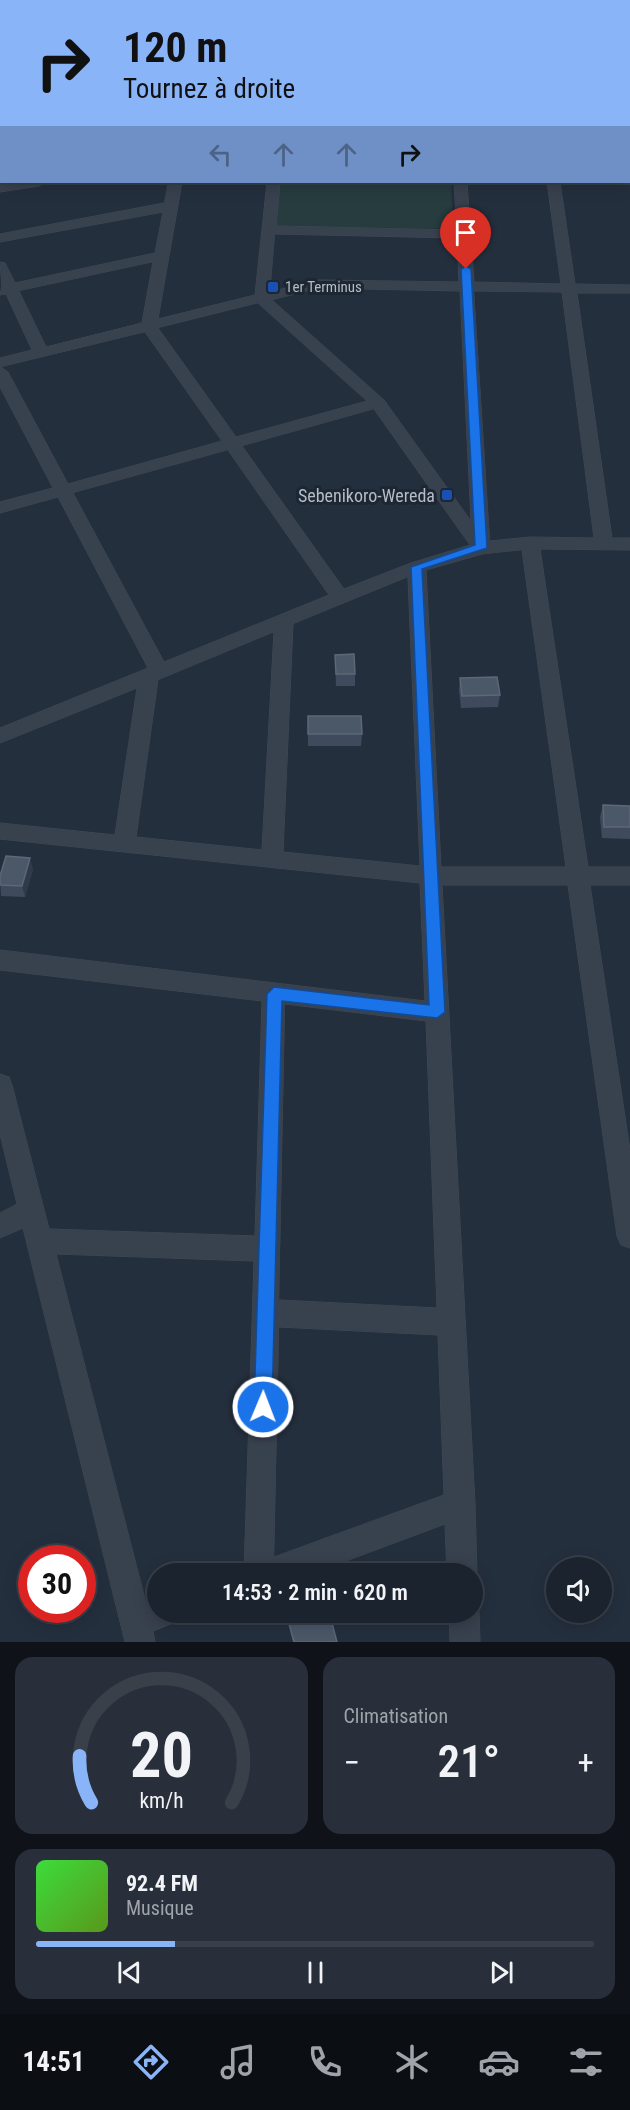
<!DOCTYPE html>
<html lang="fr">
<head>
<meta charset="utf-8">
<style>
  body { margin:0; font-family:"Roboto Condensed",sans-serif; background:#282f3a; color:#f1f3f6; height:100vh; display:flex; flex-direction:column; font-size:22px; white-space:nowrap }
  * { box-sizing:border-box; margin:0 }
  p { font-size:20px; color:#a0a4aa }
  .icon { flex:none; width:33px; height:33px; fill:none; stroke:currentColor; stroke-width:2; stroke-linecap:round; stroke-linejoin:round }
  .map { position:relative; height:1642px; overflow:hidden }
  .sheet { display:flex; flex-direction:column; gap:15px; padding:15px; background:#0f1319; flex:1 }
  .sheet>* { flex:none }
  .guide { position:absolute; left:0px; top:0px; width:630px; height:183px; box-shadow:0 3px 15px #0003,0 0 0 2px #39404a; background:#8ab4f8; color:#111; overflow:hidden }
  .tools { position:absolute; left:546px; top:1557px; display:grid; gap:12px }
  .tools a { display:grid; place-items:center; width:66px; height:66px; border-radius:50%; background:#1b232e; box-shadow:0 3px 15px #0003,0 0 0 2px #39404a; font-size:30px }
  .speed { position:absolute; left:18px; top:1545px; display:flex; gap:12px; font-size:30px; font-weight:700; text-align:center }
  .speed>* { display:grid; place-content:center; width:78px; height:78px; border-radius:50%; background:#1b232e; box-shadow:0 3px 15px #0003,0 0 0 2px #39404a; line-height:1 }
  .speed .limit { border:9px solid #d22; background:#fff; color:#111 }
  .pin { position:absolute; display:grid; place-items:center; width:51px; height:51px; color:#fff; margin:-62px -26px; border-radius:50% 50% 50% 0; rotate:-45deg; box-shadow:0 0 6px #0007 }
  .pin .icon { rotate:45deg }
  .me { position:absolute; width:66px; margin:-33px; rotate:1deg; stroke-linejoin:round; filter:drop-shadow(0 0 4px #0008) }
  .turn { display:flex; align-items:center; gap:21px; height:126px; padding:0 24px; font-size:27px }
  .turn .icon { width:78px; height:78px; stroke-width:2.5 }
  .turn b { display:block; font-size:42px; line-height:51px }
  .lanes { display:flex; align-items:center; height:57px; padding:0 24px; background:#0003; justify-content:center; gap:30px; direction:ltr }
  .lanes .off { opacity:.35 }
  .big { font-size:45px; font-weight:600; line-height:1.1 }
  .sheet .widget { flex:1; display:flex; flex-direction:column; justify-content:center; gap:9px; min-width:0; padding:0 21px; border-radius:18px; background:#282f3a }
  .sheet .dial { align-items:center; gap:0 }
  .dial svg { height:156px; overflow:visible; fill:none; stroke:#39404a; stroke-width:7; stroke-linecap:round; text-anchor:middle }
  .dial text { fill:#f1f3f6; stroke:none }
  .song { display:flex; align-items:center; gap:18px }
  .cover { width:72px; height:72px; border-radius:9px; background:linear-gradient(135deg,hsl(120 70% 55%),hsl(90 70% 35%)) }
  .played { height:6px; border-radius:3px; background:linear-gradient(90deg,#8ab4f8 25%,#39404a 25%) }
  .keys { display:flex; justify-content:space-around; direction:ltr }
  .heat { display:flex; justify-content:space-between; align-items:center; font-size:33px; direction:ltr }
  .sheet .tiles { flex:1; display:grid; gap:15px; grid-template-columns:1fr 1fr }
  .widget:last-child { grid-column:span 2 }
  .trip { position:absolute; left:147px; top:1563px; width:336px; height:60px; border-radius:30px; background:#1b232e; box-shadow:0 3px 15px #0003,0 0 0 2px #39404a; font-weight:600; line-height:60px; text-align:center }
  .tab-bar { display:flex; height:96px; justify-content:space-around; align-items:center; background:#0b0e12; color:#a0a4aa }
  .tab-bar .icon { width:42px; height:42px }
  .tab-bar .active { color:#8ab4f8 }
  .tab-bar b { font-size:27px; color:#f1f3f6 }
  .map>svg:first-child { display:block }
  .green { fill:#263c3f }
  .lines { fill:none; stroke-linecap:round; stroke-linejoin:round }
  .street-casing { stroke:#414a57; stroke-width:1 }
  .street { fill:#38414e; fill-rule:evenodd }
  .wall { fill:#3f4b5c }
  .shaded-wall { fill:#2f3b4b }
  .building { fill:#4b5868; stroke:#5c6777; stroke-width:1.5 }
  .route { fill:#1a73e8; stroke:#114b97; stroke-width:1.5 }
  .transit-dot { fill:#1a4fb4; stroke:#1d2633; stroke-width:2 }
  .labels { text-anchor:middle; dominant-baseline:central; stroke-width:6; stroke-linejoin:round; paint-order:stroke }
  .far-poi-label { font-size:15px; fill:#b4bcc9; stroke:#1d2633; text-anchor:start }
  .poi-label { font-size:18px; fill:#b4bcc9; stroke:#1d2633; text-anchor:end }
</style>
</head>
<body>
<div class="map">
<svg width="630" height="1642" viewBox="0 0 630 1642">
  <rect width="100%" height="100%" fill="#242f3e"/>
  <polygon class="green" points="280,182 451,182 453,229 275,226"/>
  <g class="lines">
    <g class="street-casing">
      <g id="street">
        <rect x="43" y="0" width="12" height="2"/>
        <polygon points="122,0 134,0 122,2"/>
        <rect x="204" y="0" width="12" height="2"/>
        <rect x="285" y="0" width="12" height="2"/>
        <rect x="445" y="0" width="12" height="2"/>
        <rect x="0" y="71" width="2" height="8"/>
        <polygon points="628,87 630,88 630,102 628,101"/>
        <polygon points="2,94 2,102 0,103 0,95"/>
        <rect x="0" y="133" width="2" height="8"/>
        <polygon points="16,182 46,182 39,186 0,192 0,184"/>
        <path d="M169,182H182L158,319L255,295L267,182H280L276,226L457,230L454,182H467L474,282L561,284L547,182H560L575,284L630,285V293H577L612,538H630V550L540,549L588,867H630V885H590L630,1150V1248L621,1245L617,1236L568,885H442L475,1504L477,1574L473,1585L472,1574H447L445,1524L311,1574H244L254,1261L56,1254L146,1603L158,1599V1612H177L173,1623L153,1631L155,1642H125L23,1228L0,1238V1213L17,1204L0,1134V1074L9,1077L12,1085L49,1229L255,1236L262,1001L0,970V950L425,1001L420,883L0,839V823L115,835L137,688L0,743V728L148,668L58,497L0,513V502L53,488L0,387V358L32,350L6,294L0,295L2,286L0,262L5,263L15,283L155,253L163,212L0,242V234L164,203ZM275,234L457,238L459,282L319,280L270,292ZM153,262L142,323L46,347L19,291ZM319,288L460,291L471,521L384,400L272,300ZM474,291L562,292L594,538L530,537L490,541ZM258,303L367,401L236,437L158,328ZM145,332L222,441L68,484L8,372L1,367ZM374,409L470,545L411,563L344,589L242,446ZM228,450L329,595L164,662L73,493ZM522,550L566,867H441L426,570L482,554ZM408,577L420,866L283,852L293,624ZM274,632L262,850L136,837L158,680ZM285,1004L426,1021L437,1308L279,1300ZM279,1327L438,1335L444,1495L274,1557Z"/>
        <polygon points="472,1600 479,1612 480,1642 450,1642 449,1612 472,1612"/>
      </g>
    </g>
    <use href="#street" class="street"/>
  </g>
  <g class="wall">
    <polygon points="9,0 43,0 42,2 9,2"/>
    <polygon points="56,0 121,0 121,2 57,2"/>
    <rect x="128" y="0" width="47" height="2"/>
    <polygon points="486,0 630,0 630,12 628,11 628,2 487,2"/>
    <rect x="628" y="32" width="2" height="38"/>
    <polygon points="628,92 630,93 630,130 628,130"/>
    <polygon points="335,655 355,674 355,686 336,686"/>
    <polygon points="460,678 500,695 498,707 461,708 459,690"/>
    <polygon points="308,716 362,734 361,746 308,746"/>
    <polygon points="603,805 630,806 630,839 602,838 600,817"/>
    <polygon points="33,869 25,897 1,896 0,876"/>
    <polygon points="285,1612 329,1612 337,1642 293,1642"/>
  </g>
  <polygon class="shaded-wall" points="30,858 33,869 25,897 22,886"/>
  <g class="building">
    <polygon points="138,0 173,0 172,2 137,2"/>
    <polygon points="495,0 630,0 630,2 496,2"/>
    <rect x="628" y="32" width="2" height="28"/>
    <polygon points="628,92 630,93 630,120 628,120"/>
    <polygon points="354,654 355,674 336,674 335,655"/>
    <polygon points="497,677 500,695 462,696 460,678"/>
    <polygon points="308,716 361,716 362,734 308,734"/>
    <polygon points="603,805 630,806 630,827 604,827"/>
    <polygon points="6,856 30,858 22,886 0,885 0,876"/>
    <polygon points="286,1612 329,1612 337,1642 294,1642"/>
  </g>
  <polygon class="route" points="466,266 471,269 487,548 422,569 445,1012 437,1018 282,1001 272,1407 270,1414 263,1417 257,1414 254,1407 267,994 274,987 429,1005 411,567 475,545 461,269"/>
  <g class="transit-dot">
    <rect x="267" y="281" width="12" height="12" rx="3"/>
    <rect x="441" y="489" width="12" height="12" rx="3"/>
  </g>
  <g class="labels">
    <g class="far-poi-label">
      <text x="285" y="287">1er Terminus</text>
    </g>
    <g class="poi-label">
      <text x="435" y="495">Sebenikoro-Wereda</text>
    </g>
  </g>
</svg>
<div class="tools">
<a><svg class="icon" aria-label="sound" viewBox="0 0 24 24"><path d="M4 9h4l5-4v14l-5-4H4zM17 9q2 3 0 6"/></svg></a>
</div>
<div class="speed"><div class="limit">30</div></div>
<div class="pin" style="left:466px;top:269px;background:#d93025"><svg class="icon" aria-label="arrive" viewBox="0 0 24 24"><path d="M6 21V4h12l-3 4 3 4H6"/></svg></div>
<svg class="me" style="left:263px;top:1407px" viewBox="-20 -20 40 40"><circle r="17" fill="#1a73e8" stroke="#fff" stroke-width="3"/><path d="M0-11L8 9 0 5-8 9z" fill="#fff"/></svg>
<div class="trip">14:53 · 2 min · 620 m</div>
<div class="guide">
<div class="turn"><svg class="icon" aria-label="right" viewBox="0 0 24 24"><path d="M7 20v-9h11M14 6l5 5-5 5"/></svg><div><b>120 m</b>Tournez à droite</div></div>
<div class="lanes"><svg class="icon off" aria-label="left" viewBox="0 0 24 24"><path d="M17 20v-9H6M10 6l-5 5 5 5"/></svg><svg class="icon off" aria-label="ahead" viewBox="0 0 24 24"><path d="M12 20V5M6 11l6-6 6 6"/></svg><svg class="icon off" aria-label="ahead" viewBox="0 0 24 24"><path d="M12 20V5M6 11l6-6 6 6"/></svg><svg class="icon" aria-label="right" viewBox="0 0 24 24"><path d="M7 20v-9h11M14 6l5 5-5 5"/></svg></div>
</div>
</div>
<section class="sheet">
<div class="tiles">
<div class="widget dial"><svg viewBox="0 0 100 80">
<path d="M14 69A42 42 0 1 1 86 69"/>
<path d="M14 69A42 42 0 0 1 8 45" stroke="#8ab4f8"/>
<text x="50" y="56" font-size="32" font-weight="700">20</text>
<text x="50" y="72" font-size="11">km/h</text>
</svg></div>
<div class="widget"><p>Climatisation</p>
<div class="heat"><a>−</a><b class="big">21°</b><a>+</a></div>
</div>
<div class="widget">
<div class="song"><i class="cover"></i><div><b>92.4 FM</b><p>Musique</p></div></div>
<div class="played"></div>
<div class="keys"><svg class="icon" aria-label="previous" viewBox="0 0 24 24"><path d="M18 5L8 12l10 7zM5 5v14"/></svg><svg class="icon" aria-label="pause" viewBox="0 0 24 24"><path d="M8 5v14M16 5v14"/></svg><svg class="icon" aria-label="next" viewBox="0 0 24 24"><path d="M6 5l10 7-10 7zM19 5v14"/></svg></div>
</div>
</div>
</section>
<nav class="tab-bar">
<b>14:51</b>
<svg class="icon active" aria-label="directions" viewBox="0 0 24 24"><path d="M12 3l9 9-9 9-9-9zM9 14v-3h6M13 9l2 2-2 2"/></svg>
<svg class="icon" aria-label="music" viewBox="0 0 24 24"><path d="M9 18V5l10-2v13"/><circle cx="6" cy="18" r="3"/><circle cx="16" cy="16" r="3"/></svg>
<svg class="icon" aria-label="phone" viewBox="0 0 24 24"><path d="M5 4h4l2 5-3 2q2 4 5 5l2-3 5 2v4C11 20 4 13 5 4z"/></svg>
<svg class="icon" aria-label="climate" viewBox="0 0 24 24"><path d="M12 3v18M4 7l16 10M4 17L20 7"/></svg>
<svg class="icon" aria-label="car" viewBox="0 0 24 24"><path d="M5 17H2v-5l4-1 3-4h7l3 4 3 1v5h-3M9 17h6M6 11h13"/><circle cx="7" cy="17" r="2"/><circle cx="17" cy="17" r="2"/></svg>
<svg class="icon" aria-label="filters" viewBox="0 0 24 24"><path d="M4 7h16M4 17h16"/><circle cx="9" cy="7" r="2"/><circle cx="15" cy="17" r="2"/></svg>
</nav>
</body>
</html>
